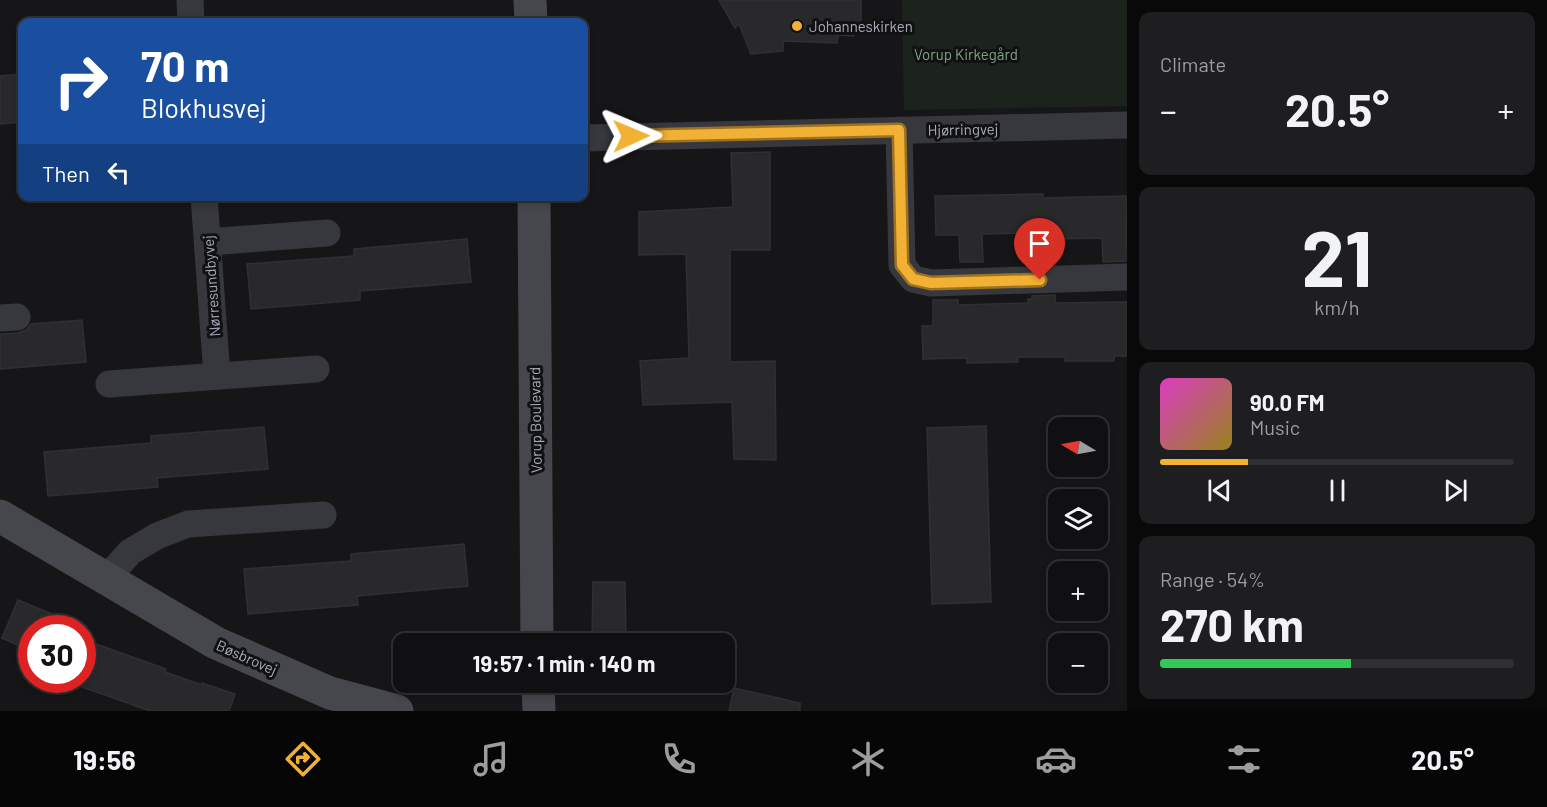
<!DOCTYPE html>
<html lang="en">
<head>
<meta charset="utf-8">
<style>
  body { margin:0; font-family:Barlow,sans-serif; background:#1e1e20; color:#f1f3f6; height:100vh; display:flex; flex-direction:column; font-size:22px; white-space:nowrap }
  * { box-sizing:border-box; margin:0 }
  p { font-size:20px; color:#9c9d9f }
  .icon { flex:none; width:33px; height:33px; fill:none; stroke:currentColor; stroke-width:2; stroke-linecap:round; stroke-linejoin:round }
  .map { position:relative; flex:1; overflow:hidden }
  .details { display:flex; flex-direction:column; gap:12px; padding:12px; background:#09090a; width:420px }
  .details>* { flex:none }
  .banner { position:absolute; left:18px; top:18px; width:570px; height:183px; border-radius:12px; box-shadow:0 3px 9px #0003,0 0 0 2px #303032; background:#1a4fa0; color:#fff; overflow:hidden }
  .needle { width:39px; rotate:280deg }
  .buttons { position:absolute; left:1048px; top:417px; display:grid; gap:12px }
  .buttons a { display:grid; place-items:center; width:60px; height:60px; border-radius:12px; background:#101012; box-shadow:0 3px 9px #0003,0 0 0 2px #303032; font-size:30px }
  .speed { position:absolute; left:18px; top:615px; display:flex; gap:12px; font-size:30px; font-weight:700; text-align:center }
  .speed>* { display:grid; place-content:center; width:78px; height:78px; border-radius:50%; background:#101012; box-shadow:0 3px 9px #0003,0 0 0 2px #303032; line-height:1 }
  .speed .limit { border:9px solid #d22; background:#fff; color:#111 }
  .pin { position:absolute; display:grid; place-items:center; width:51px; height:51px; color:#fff; margin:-62px -26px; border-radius:50% 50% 50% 0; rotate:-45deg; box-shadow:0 0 6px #0007 }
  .pin .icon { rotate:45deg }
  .me { position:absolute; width:66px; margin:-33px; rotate:89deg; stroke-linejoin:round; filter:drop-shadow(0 0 4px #0008) }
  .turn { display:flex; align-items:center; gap:21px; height:126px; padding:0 24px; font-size:27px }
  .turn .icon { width:78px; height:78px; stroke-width:2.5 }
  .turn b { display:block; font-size:42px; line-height:51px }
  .then { display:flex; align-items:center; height:57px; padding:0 24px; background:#0003; gap:12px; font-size:22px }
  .big { font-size:45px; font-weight:700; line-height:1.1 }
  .details .widget { flex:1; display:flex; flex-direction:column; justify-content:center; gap:9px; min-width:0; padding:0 21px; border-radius:12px; background:#1e1e20 }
  .details .dial { align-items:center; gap:0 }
  .dial b { font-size:78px; line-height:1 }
  .song { display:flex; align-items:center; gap:18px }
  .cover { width:72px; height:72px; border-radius:9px; background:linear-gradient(135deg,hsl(310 70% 55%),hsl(50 70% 35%)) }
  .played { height:6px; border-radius:3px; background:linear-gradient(90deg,#f2b134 25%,#303032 25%) }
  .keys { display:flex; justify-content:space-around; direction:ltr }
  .heat { display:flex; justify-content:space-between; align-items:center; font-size:33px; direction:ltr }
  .charge { height:9px; border-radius:4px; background:linear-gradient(90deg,#34c759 54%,#303032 0) }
  .trip { position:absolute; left:393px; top:633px; width:342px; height:60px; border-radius:12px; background:#101012; box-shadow:0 3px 9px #0003,0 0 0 2px #303032; font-weight:700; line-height:60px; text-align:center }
  .menu { display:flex; height:96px; justify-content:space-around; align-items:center; background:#060607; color:#9c9d9f }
  .menu .icon { width:42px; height:42px }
  .menu .on { color:#f2b134 }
  .menu b { font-size:27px; color:#f1f3f6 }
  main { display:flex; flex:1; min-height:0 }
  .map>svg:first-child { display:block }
  .green { fill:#1c231d }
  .building { fill:#29292c; stroke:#303034; stroke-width:1.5 }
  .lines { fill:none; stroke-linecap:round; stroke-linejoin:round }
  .street { stroke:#37383d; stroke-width:27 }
  .secondary { stroke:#45474d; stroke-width:33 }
  .route-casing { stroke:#9d7322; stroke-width:15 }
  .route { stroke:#f2b134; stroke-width:10 }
  .poi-dot { fill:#f2b134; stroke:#111113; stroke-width:2 }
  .labels { text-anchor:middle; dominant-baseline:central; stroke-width:6; stroke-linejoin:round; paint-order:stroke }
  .poi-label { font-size:15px; fill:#a8adb8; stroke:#111113; text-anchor:start }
  .park-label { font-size:15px; fill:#7fa381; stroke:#111113 }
  .street-label { font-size:15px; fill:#a8adb8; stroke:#111113 }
</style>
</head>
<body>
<main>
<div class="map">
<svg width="1127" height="711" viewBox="0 0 1127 711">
  <rect width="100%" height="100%" fill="#161618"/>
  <polygon class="green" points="902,0 1127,0 1127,106 904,110"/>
  <g class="building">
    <polygon points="719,0 861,0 861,24 854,25 854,36 838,35 837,43 783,41 783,51 751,54 739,24 735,28"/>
    <polygon points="22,74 22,122 0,124 0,76"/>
    <polygon points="770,152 770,250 730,250 730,362 775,361 776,460 734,459 732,402 643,405 640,361 689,358 686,254 639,255 639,212 733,207 731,153"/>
    <polygon points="1043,194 1043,198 1127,196 1126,261 1103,262 1102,238 1055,239 1055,263 1031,264 1031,233 982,234 983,262 960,262 959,235 936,235 935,196"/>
    <polygon points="467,239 471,282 360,291 360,300 251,309 247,264 354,256 354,249"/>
    <polygon points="1055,295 1055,303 1127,302 1127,356 1114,356 1114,361 1065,361 1065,357 1018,357 1018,362 967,363 967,358 923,359 922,326 933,326 933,300 958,300 958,305 1028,303 1028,299 1032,299 1032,296"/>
    <polygon points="82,320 86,362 0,369 0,334 18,333 26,330 31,324"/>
    <polygon points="986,426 991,602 932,604 927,428"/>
    <polygon points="264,427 268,469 157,478 158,487 48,496 44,452 151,443 151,436"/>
    <polygon points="464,544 468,586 357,596 358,605 248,614 244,569 351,561 351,554"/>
    <polygon points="593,582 625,582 626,638 592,639"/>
    <polygon points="18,600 86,628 32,628 32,651 2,638"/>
    <polygon points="82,639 166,669 165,672 202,685 202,683 235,694 229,711 150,711 82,687"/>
    <polygon points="734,688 800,703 800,711 729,711"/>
  </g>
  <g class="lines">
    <g class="street">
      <polyline points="190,0 191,22"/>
      <polyline points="899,130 902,265 913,279 931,283 1127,277"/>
      <polyline points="584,138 1127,125"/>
      <polyline points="204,196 217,376"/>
      <polyline points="208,242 327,233"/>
      <polyline points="0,318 17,317"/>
      <polyline points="109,384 316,369"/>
      <polyline points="106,579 130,552 157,536 188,524 323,515"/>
    </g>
    <g class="secondary">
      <polyline points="530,0 531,22"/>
      <polyline points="534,196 537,644"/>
      <polyline points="0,516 216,643 330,693 397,711"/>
      <polyline points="538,682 539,711"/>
    </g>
  </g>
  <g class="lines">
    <g class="route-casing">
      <polyline id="route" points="631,136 899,130 902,265 913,279 931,283 1040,280"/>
    </g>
    <use href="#route" class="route"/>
  </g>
  <circle class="poi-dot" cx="797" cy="26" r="6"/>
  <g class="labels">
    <g class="poi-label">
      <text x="809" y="26">Johanneskirken</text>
    </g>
    <g class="park-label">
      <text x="966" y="54">Vorup Kirkegård</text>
    </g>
    <g class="street-label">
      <text transform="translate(963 129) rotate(-1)">Hjørringvej</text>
      <text transform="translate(211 286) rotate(-94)">Nørresundbyvej</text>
      <text transform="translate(535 420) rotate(-91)">Vorup Boulevard</text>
      <text transform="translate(247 657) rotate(24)">Bøsbrovej</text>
    </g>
  </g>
</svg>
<div class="buttons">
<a><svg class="needle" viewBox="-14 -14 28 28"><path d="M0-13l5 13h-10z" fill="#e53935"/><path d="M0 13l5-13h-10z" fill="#9c9d9f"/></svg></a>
<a><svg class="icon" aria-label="layers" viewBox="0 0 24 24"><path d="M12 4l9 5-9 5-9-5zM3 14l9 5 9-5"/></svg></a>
<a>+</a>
<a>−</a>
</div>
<div class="speed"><div class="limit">30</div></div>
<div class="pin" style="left:1040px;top:280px;background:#d93025"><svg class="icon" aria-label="arrive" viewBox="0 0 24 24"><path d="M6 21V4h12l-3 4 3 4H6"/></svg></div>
<svg class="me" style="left:631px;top:136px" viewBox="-20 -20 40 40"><path d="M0-17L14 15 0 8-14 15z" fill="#f2b134" stroke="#fff" stroke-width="4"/></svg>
<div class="trip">19:57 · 1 min · 140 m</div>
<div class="banner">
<div class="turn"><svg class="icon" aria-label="right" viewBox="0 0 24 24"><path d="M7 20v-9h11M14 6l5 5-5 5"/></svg><div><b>70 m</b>Blokhusvej</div></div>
<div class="then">Then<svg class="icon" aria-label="left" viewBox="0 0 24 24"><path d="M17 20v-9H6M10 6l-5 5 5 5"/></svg></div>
</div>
</div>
<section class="details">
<div class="widget"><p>Climate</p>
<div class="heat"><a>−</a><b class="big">20.5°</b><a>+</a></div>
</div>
<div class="widget dial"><b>21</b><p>km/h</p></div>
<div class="widget">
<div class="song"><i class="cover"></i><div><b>90.0 FM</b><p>Music</p></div></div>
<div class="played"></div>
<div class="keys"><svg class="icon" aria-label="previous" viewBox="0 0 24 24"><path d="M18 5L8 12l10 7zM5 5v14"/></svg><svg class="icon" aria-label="pause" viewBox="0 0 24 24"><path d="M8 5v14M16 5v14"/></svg><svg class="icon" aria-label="next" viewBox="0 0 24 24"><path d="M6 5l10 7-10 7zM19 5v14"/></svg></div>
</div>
<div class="widget"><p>Range · 54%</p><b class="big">270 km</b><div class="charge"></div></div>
</section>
</main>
<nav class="menu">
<b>19:56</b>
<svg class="icon on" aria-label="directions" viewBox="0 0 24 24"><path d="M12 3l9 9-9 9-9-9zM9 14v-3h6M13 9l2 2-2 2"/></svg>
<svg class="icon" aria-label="music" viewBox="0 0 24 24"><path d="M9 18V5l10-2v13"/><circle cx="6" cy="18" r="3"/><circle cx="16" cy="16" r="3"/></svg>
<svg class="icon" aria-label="phone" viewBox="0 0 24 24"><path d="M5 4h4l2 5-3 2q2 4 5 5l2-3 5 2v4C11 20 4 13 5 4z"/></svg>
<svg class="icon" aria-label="climate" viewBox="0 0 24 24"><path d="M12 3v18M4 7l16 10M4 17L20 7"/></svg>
<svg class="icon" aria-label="car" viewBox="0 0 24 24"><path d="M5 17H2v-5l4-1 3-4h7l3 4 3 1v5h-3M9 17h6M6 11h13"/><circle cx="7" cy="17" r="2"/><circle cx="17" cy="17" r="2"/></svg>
<svg class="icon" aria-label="filters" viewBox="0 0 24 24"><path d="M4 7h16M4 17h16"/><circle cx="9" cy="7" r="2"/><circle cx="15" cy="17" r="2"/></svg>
<b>20.5°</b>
</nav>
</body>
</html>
